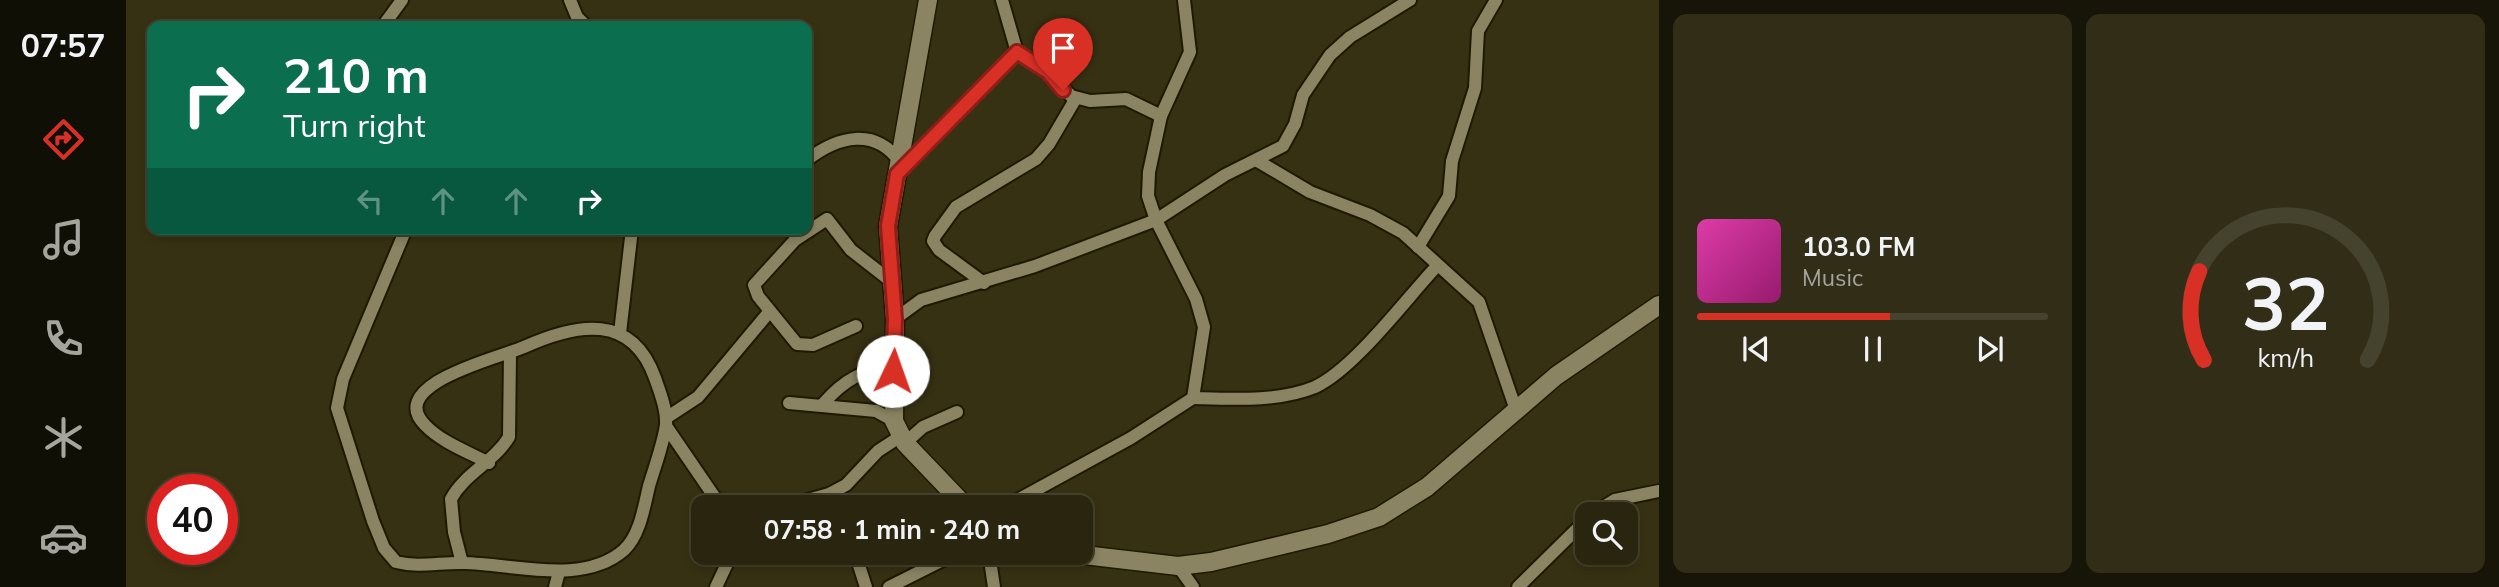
<!DOCTYPE html>
<html lang="en">
<head>
<meta charset="utf-8">
<style>
  body { margin:0; font-family:Mulish,sans-serif; background:#312d17; color:#f1f3f6; height:100vh; display:flex; flex-direction:column; font-size:26px; white-space:nowrap }
  * { box-sizing:border-box; margin:0 }
  p { font-size:23px; color:#a5a59e }
  .icon { flex:none; width:38px; height:38px; fill:none; stroke:currentColor; stroke-width:2; stroke-linecap:round; stroke-linejoin:round }
  .map { position:relative; flex:1; overflow:hidden }
  .drawer { display:flex; flex-direction:column; gap:14px; padding:14px; background:#171408; width:840px }
  .drawer>* { flex:none }
  .top-card { position:absolute; left:21px; top:21px; width:665px; height:214px; border-radius:14px; box-shadow:0 4px 10px #0003,0 0 0 2px #45422e; background:#0b6e4f; color:#fff; overflow:hidden }
  .tools { position:absolute; left:1449px; top:502px; display:grid; gap:14px }
  .tools a { display:grid; place-items:center; width:63px; height:63px; border-radius:14px; background:#29250e; box-shadow:0 4px 10px #0003,0 0 0 2px #45422e; font-size:35px }
  .speed { position:absolute; left:21px; top:474px; display:flex; gap:14px; font-size:35px; font-weight:700; text-align:center }
  .speed>* { display:grid; place-content:center; width:91px; height:91px; border-radius:50%; background:#29250e; box-shadow:0 4px 10px #0003,0 0 0 2px #45422e; line-height:1 }
  .speed .limit { border:10px solid #d22; background:#fff; color:#111 }
  .pin { position:absolute; display:grid; place-items:center; width:60px; height:60px; color:#fff; margin:-72px -30px; border-radius:50% 50% 50% 0; rotate:-45deg; box-shadow:0 0 7px #0007 }
  .pin .icon { rotate:45deg }
  .me { position:absolute; width:77px; margin:-38px; rotate:3deg; stroke-linejoin:round; filter:drop-shadow(0 0 5px #0008) }
  .turn { display:flex; align-items:center; gap:24px; height:147px; padding:0 21px; font-size:32px }
  .turn .icon { width:91px; height:91px; stroke-width:2.5 }
  .turn b { display:block; font-size:49px; line-height:60px }
  .lanes { display:flex; align-items:center; height:66px; padding:0 21px; background:#0003; justify-content:center; gap:35px; direction:ltr }
  .lanes .off { opacity:.35 }
  .drawer .tile { flex:1; display:flex; flex-direction:column; justify-content:center; gap:10px; min-width:0; padding:0 24px; border-radius:14px; background:#312d17 }
  .drawer .dial { align-items:center; gap:0 }
  .dial svg { height:182px; overflow:visible; fill:none; stroke:#45422e; stroke-width:7; stroke-linecap:round; text-anchor:middle }
  .dial text { fill:#f1f3f6; stroke:none }
  .song { display:flex; align-items:center; gap:21px }
  .cover { width:84px; height:84px; border-radius:10px; background:linear-gradient(135deg,hsl(320 70% 55%),hsl(320 70% 35%)) }
  .played { height:7px; border-radius:4px; background:linear-gradient(90deg,#d93025 55%,#45422e 55%) }
  .keys { display:flex; justify-content:space-around; direction:ltr }
  .drawer .tiles { flex:1; display:grid; gap:14px; grid-template-columns:repeat(2,1fr) }
  .trip { position:absolute; left:565px; top:495px; width:402px; height:70px; border-radius:14px; background:#29250e; box-shadow:0 4px 10px #0003,0 0 0 2px #45422e; font-weight:700; line-height:70px; text-align:center }
  main { display:flex; flex:1; min-height:0 }
  .menu { display:flex; flex-direction:column; width:126px; justify-content:space-around; align-items:center; background:#100f06; color:#a5a59e }
  .menu .icon { width:49px; height:49px }
  .menu .current { color:#d93025 }
  .menu b { font-size:32px; color:#f1f3f6 }
  .map>svg:first-child { display:block }
  .lines { fill:none; stroke-linecap:round; stroke-linejoin:round }
  .street-casing { stroke:#1e1900; stroke-width:16 }
  .secondary-casing { stroke:#1e1900; stroke-width:21 }
  .street { stroke:#8a8463; stroke-width:12 }
  .secondary { stroke:#8a8463; stroke-width:18 }
  .route-casing { stroke:#8d1f18; stroke-width:18 }
  .route { stroke:#d93025; stroke-width:12 }
</style>
</head>
<body>
<main>
<nav class="menu">
<b>07:57</b>
<svg class="icon current" aria-label="directions" viewBox="0 0 24 24"><path d="M12 3l9 9-9 9-9-9zM9 14v-3h6M13 9l2 2-2 2"/></svg>
<svg class="icon" aria-label="music" viewBox="0 0 24 24"><path d="M9 18V5l10-2v13"/><circle cx="6" cy="18" r="3"/><circle cx="16" cy="16" r="3"/></svg>
<svg class="icon" aria-label="phone" viewBox="0 0 24 24"><path d="M5 4h4l2 5-3 2q2 4 5 5l2-3 5 2v4C11 20 4 13 5 4z"/></svg>
<svg class="icon" aria-label="climate" viewBox="0 0 24 24"><path d="M12 3v18M4 7l16 10M4 17L20 7"/></svg>
<svg class="icon" aria-label="car" viewBox="0 0 24 24"><path d="M5 17H2v-5l4-1 3-4h7l3 4 3 1v5h-3M9 17h6M6 11h13"/><circle cx="7" cy="17" r="2"/><circle cx="17" cy="17" r="2"/></svg>
</nav>
<div class="map">
<svg width="1533" height="587" viewBox="0 0 1533 587">
  <rect width="100%" height="100%" fill="#373113"/>
  <g class="lines">
    <g class="street-casing">
      <g id="street">
        <polyline points="444,0 451,17 460,26"/>
        <polyline points="876,0 891,52 922,72 945,96 964,101 1000,99 1035,116"/>
        <polyline points="257,26 276,0"/>
        <path d="M681,160C712,136 749,127 774,162"/>
        <polyline points="1130,160 1184,192 1244,215 1277,233 1353,302 1390,410"/>
        <polyline points="771,174 891,52"/>
        <path d="M280,229L217,379L211,408L247,521L258,548L270,562C293,568 315,562 338,563C388,564 457,586 498,550C514,535 518,507 523,486C529,466 537,445 540,425C541,410 534,392 529,378C506,313 451,323 398,347C376,357 258,384 299,425C315,442 342,452 363,463"/>
        <polyline points="1292,247 1323,196 1326,161 1349,88 1352,31 1370,0"/>
        <polyline points="858,283 813,250 807,241 809,236 830,207 910,159 923,144 950,98"/>
        <polyline points="769,319 795,300 909,266 1030,220 1099,175 1157,146 1169,124 1177,95 1204,55 1224,37 1284,0"/>
        <polyline points="730,326 687,345 671,344 632,296 628,285 669,240 701,219 725,250 766,282"/>
        <polyline points="494,333 506,229"/>
        <path d="M1067,398C1106,399 1153,402 1189,387C1228,369 1280,299 1310,267"/>
        <polyline points="663,403 750,411 768,421"/>
        <path d="M697,404C716,382 737,367 767,371"/>
        <polyline points="540,418 572,397 644,311"/>
        <polyline points="540,426 596,508"/>
        <polyline points="779,443 797,427 831,412"/>
        <polyline points="653,508 703,494 720,485 752,451 775,436"/>
        <polyline points="877,508 1005,438 1067,398 1078,327 1070,299 1030,220 1022,196 1023,172 1035,116 1064,52 1058,0"/>
        <polyline points="1466,514 1489,500 1533,491"/>
        <polyline points="729,553 740,587"/>
        <polyline points="863,553 868,587"/>
        <path d="M336,563L328,532L325,499C339,473 368,462 383,437L384,353"/>
        <polyline points="1052,566 1067,587"/>
        <polyline points="429,587 433,572"/>
        <polyline points="590,587 606,553"/>
        <polyline points="763,587 831,553"/>
        <polyline points="1392,587 1461,519"/>
      </g>
    </g>
    <g class="secondary-casing">
      <g id="secondary">
        <polyline points="802,0 762,226 769,319 768,421 779,443 841,508"/>
        <polyline points="941,553 1052,566 1085,562 1202,534 1253,517 1301,487 1430,376 1533,305"/>
      </g>
    </g>
    <use href="#street" class="street"/>
    <use href="#secondary" class="secondary"/>
  </g>
  <g class="lines">
    <g class="route-casing">
      <polyline id="route" points="767,371 769,319 762,226 771,174 891,52 922,72 937,90"/>
    </g>
    <use href="#route" class="route"/>
  </g>
</svg>
<div class="tools">
<a><svg class="icon" aria-label="search" viewBox="0 0 24 24"><circle cx="10" cy="10" r="6"/><path d="M15 15l6 6"/></svg></a>
</div>
<div class="speed"><div class="limit">40</div></div>
<div class="pin" style="left:937px;top:90px;background:#d93025"><svg class="icon" aria-label="arrive" viewBox="0 0 24 24"><path d="M6 21V4h12l-3 4 3 4H6"/></svg></div>
<svg class="me" style="left:767px;top:371px" viewBox="-20 -20 40 40"><circle r="19" fill="#fff"/><path d="M0-13L10 11 0 6-10 11z" fill="#d93025"/></svg>
<div class="trip">07:58 · 1 min · 240 m</div>
<div class="top-card">
<div class="turn"><svg class="icon" aria-label="right" viewBox="0 0 24 24"><path d="M7 20v-9h11M14 6l5 5-5 5"/></svg><div><b>210 m</b>Turn right</div></div>
<div class="lanes"><svg class="icon off" aria-label="left" viewBox="0 0 24 24"><path d="M17 20v-9H6M10 6l-5 5 5 5"/></svg><svg class="icon off" aria-label="ahead" viewBox="0 0 24 24"><path d="M12 20V5M6 11l6-6 6 6"/></svg><svg class="icon off" aria-label="ahead" viewBox="0 0 24 24"><path d="M12 20V5M6 11l6-6 6 6"/></svg><svg class="icon" aria-label="right" viewBox="0 0 24 24"><path d="M7 20v-9h11M14 6l5 5-5 5"/></svg></div>
</div>
</div>
<section class="drawer">
<div class="tiles">
<div class="tile">
<div class="song"><i class="cover"></i><div><b>103.0 FM</b><p>Music</p></div></div>
<div class="played"></div>
<div class="keys"><svg class="icon" aria-label="previous" viewBox="0 0 24 24"><path d="M18 5L8 12l10 7zM5 5v14"/></svg><svg class="icon" aria-label="pause" viewBox="0 0 24 24"><path d="M8 5v14M16 5v14"/></svg><svg class="icon" aria-label="next" viewBox="0 0 24 24"><path d="M6 5l10 7-10 7zM19 5v14"/></svg></div>
</div>
<div class="tile dial"><svg viewBox="0 0 100 80">
<path d="M14 69A42 42 0 1 1 86 69"/>
<path d="M14 69A42 42 0 0 1 12 30" stroke="#d93025"/>
<text x="50" y="56" font-size="32" font-weight="700">32</text>
<text x="50" y="72" font-size="11">km/h</text>
</svg></div>
</div>
</section>
</main>
</body>
</html>
